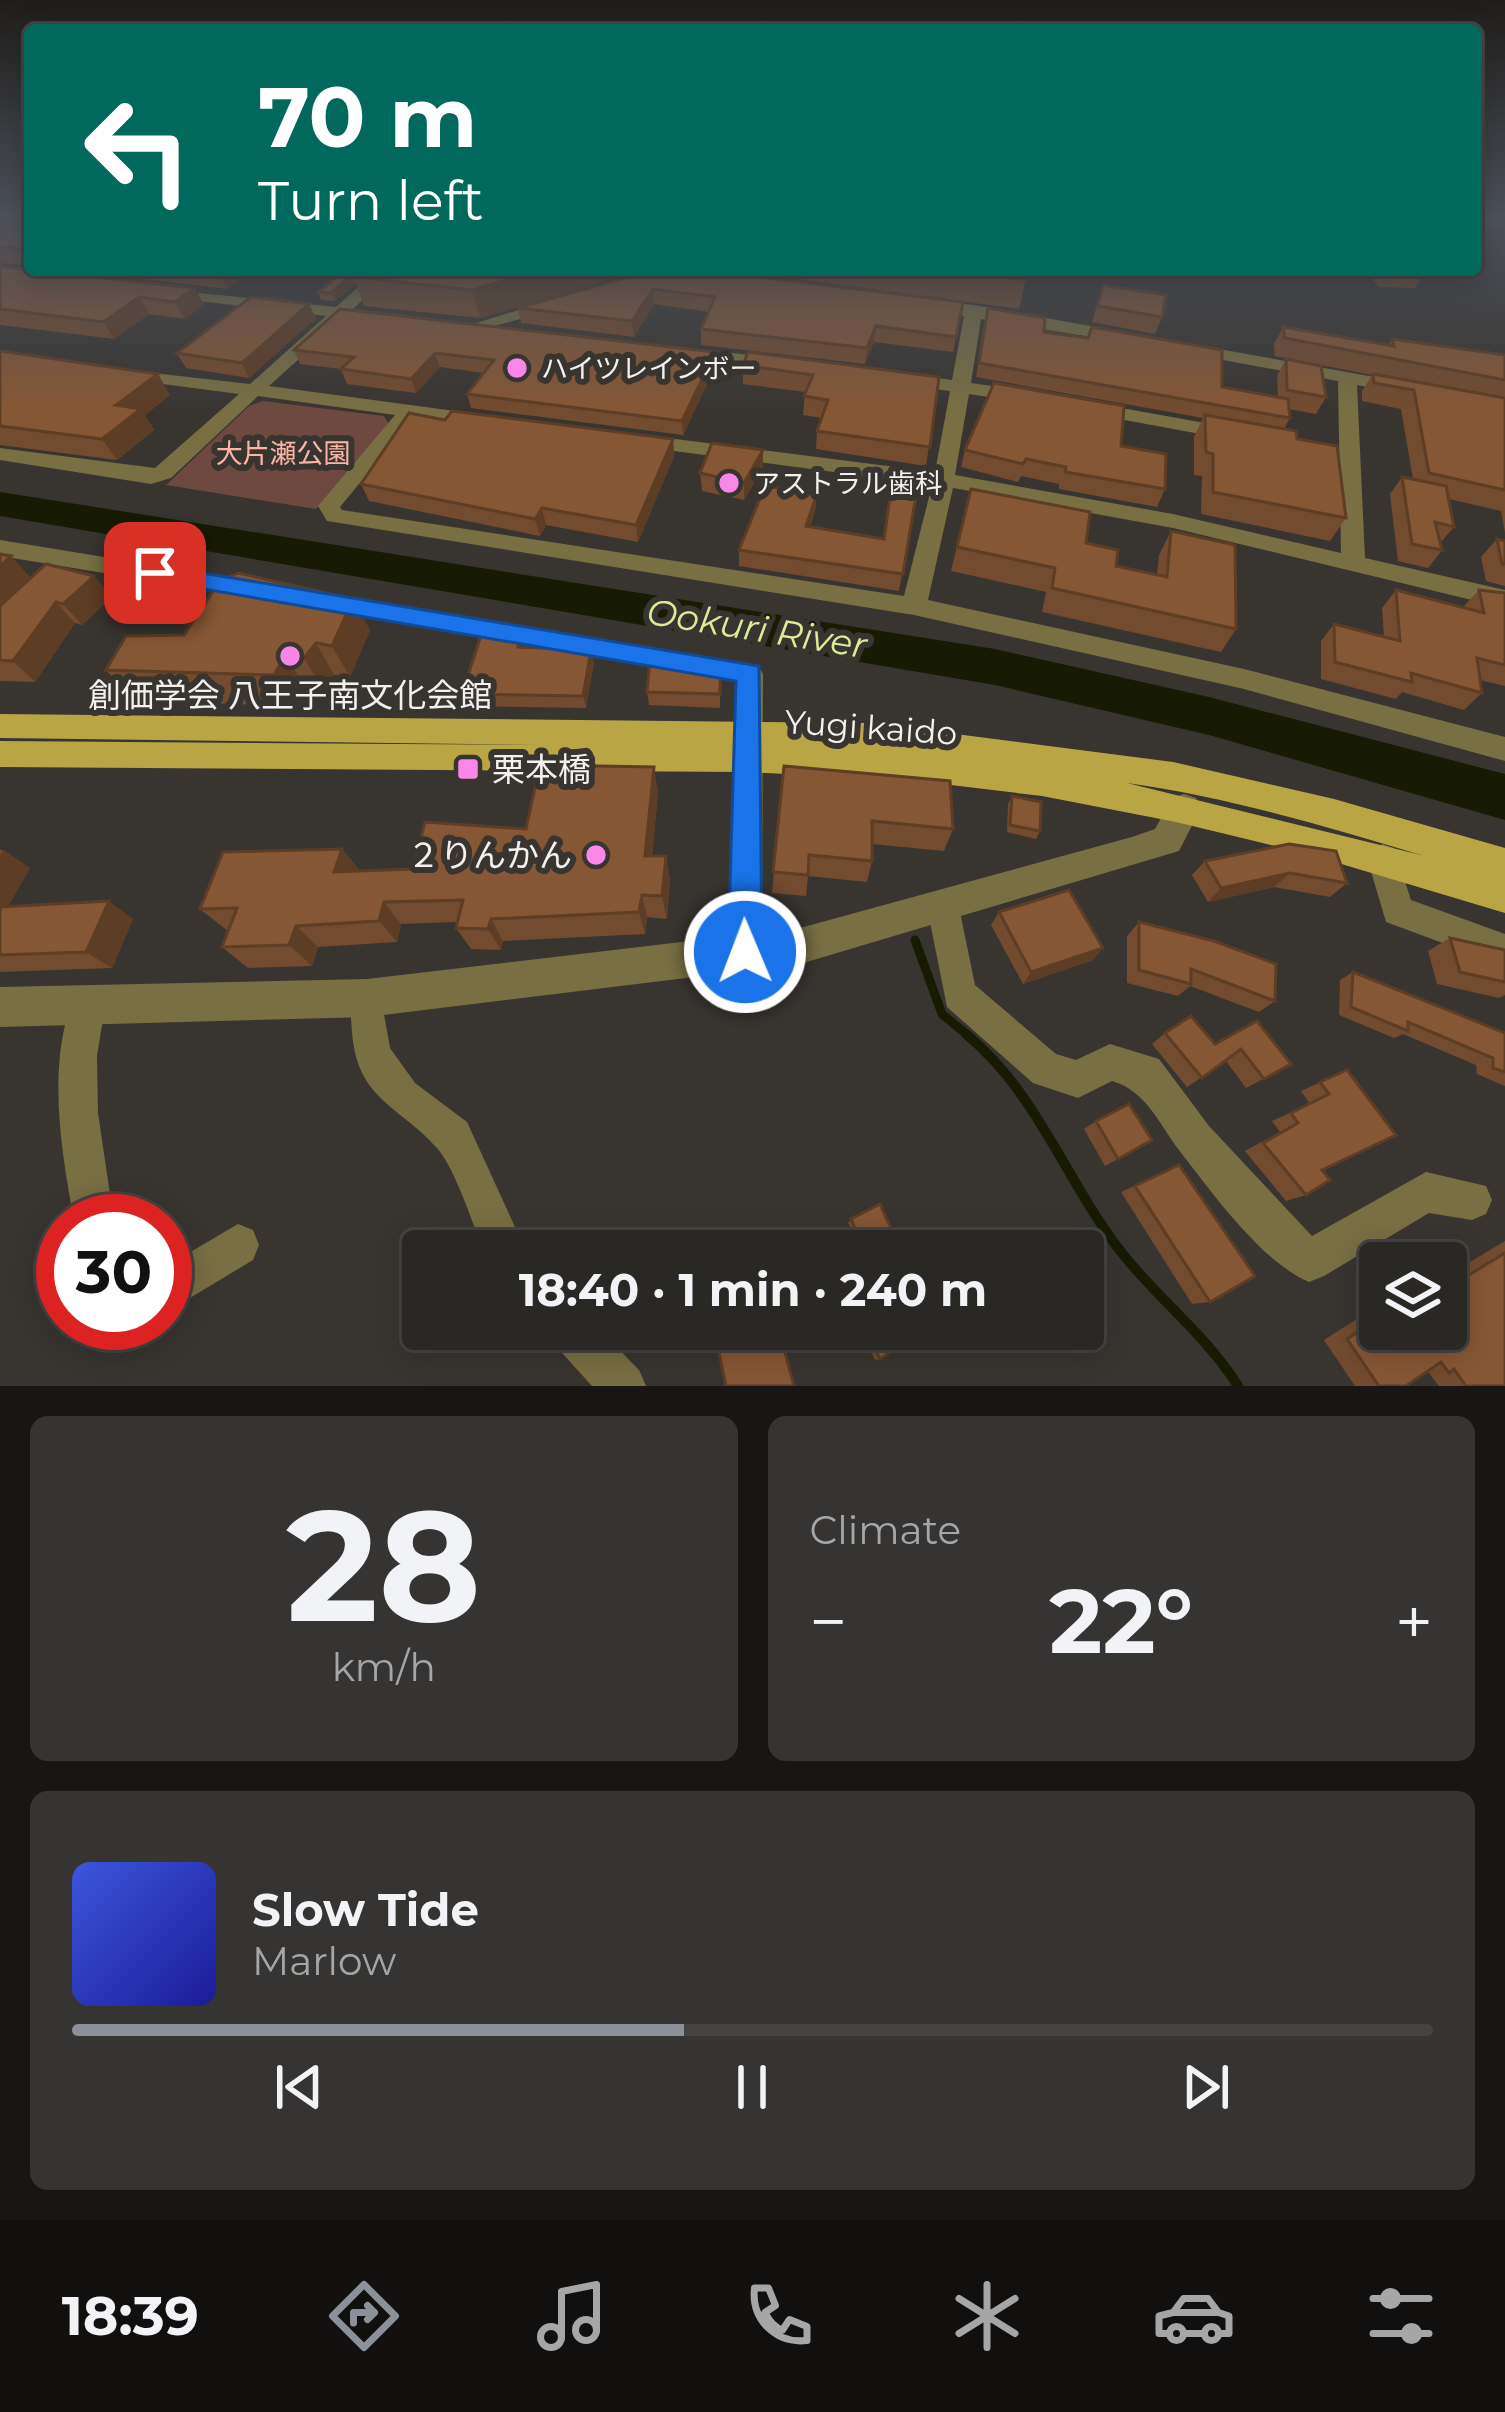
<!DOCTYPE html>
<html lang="en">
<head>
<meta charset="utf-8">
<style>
  body { margin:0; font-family:Montserrat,"Noto Sans JP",sans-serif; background:#363432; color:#f1f3f6; height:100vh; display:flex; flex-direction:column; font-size:45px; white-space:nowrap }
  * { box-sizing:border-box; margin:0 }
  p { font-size:39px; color:#a5a6a7 }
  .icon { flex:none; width:66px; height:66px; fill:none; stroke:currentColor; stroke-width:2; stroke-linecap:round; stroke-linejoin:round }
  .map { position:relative; height:1386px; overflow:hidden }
  .side { display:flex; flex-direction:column; gap:30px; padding:30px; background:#171614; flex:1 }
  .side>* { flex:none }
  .banner { position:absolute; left:24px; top:24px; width:1458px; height:252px; border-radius:12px; box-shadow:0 6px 30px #0003,0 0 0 3px #464442; background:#00695c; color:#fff; overflow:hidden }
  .controls { position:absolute; left:1359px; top:1242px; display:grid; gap:24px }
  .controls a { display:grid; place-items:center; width:108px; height:108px; border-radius:12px; background:#2a2825; box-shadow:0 6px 30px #0003,0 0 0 3px #464442; font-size:60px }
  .speed { position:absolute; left:36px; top:1194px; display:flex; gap:24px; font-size:60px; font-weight:700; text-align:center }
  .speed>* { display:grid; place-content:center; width:156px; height:156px; border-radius:50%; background:#2a2825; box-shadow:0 6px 30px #0003,0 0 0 3px #464442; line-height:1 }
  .speed .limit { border:18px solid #d22; background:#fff; color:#111 }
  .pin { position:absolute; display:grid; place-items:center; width:102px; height:102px; color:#fff; margin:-51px; border-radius:24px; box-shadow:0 6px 18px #0006 }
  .me { position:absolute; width:132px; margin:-66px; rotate:359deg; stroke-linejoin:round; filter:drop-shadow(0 0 9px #0008) }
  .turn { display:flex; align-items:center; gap:42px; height:252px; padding:0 36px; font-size:54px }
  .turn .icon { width:156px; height:156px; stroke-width:2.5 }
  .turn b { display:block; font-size:84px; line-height:102px }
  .big { font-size:90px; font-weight:700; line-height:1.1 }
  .side .card { flex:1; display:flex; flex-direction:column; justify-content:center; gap:18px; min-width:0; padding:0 42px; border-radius:18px; background:#363432 }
  .side .dial { align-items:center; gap:0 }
  .dial b { font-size:156px; line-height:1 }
  .song { display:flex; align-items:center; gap:36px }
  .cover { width:144px; height:144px; border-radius:18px; background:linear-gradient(135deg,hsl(230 70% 55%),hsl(240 70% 35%)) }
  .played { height:12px; border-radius:6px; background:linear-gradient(90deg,#8c9099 45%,#464442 45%) }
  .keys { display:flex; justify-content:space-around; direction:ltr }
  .heat { display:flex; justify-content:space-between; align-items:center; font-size:66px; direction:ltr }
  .side .tiles { flex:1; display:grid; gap:30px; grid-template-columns:1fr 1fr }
  .card:last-child { grid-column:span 2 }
  .trip { position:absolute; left:402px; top:1230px; width:702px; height:120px; border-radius:12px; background:#2a2825; box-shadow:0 6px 30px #0003,0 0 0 3px #464442; font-weight:700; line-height:120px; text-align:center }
  .dock { display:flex; height:192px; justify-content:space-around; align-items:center; background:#11100f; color:#a5a6a7 }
  .dock .icon { width:84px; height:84px }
  .dock .on { color:#8c9099 }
  .dock b { font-size:54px; color:#f1f3f6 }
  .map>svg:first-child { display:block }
  .green { fill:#6d493f }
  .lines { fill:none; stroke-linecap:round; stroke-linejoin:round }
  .stream-far1 { stroke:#171b01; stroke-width:9 }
  .stream { stroke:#171b01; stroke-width:10 }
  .river { fill:#171b01; fill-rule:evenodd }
  .minor { fill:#786f43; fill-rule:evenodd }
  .tertiary { fill:#786f43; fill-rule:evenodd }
  .primary { fill:#baa545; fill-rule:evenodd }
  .wall { fill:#734b2e }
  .shaded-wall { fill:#5e3d25 }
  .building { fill:#865735; stroke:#5e3d25; stroke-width:3 }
  .route { fill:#1a73e8; stroke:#114b97; stroke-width:3 }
  .poi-dot { fill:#f987e8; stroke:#383531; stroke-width:4.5 }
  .labels { text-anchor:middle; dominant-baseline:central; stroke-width:12; stroke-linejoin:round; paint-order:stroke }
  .far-poi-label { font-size:27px; fill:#f3f1ee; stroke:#383531; text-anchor:start }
  .far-park-label { font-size:27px; fill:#fcb5a2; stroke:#383531 }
  .poi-label { font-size:33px; fill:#f3f1ee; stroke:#383531 }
  .street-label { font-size:33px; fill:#f3f1ee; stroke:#383531 }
  .water-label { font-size:36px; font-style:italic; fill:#dced98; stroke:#383531 }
</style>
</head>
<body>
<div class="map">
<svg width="1505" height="1386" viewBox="0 0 1505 1386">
  <rect width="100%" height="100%" fill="#383531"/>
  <polygon class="green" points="263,401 384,416 389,424 316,509 166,485 249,406"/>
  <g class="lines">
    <polyline class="stream-far1" points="915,940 942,1014 970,1037"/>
    <path class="stream" d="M966,1034C1038,1093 1066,1182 1122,1253C1159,1300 1206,1335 1238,1386"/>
    <polygon class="river" points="0,492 995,649 1209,697 1505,774 1505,820 1209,735 995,685 0,516"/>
    <g class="minor">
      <polygon points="377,270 394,270 353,309 378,312 378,320 344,318 269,386 485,415 495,421 485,427 414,417 340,507 342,510 904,596 932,485 636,446 626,440 636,434 935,472 950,391 904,385 895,379 904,373 952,380 964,316 918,308 918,300 974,305 1123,332 1132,337 1123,342 981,319 971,383 1026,391 1036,397 1026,403 969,394 955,475 1173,514 1341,553 1338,381 1185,353 1176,348 1185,343 1408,383 1410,387 1401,393 1357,385 1365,558 1505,590 1505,608 1173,528 953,488 928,600 1244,669 1505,737 1505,761 1244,689 914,615 327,521 318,506 395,415 258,396 171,478 151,484 0,460 0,448 155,468 239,394 125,379 118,377 118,369 250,384 326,316 165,297 157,292 159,289 336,307"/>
      <polygon points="555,299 561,300 561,308 472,332 463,327"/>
      <polygon points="678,347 777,358 786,364 777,370 672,356 669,352"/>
      <polygon points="1088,402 1233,428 1243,434 1233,440 1081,412 1078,408"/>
      <polygon points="0,540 251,581 263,589 251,597 0,556"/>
      <polygon points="324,592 759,667 763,674 762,952 757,964 745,968 733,964 728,952 737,682 315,607 312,601"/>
      <polygon points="1383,844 1394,848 1411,900 1505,934 1505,966 1386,922 1367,858 1372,848"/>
      <path d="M943,892L955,896L959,907L975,985L1056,1054L1076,1060L1110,1044L1159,1059L1209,1126L1312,1236L1426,1172L1486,1186L1492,1200L1486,1214L1472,1220L1429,1213L1324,1276L1309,1282C1263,1263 1213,1194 1182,1154C1160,1126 1147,1091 1112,1081L1078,1098L1033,1083L947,1007L927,907L931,896Z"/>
      <path d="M367,980L379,986L390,1048L415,1083L467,1122L526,1251H484C472,1223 456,1170 437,1148C400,1106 357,1100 352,1032C351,1015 348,1001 355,986Z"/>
      <path d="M87,988L99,994L105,1006L97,1056L98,1113L114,1221H74C61,1149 46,1063 75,994Z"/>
      <polygon points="238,1224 253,1230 259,1245 253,1260 165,1313 165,1267"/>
      <polygon points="91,1323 139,1323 132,1338 117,1345 98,1338"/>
      <polygon points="547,1329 599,1329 639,1370 646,1386 592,1386 554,1344"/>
    </g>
    <polygon class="tertiary" points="1184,794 1196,798 1201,808 1179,851 800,964 367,1017 0,1027 0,987 367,979 800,928 1132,837 1155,829 1172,798"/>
    <path class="primary" d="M0,714L870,723L1173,762L1334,799L1505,848V913L1308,854L1176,822L1042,796L917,781L746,772L0,767V741L541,745L0,738ZM1127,783C1227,797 1325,826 1421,855Z"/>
  </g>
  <g class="wall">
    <polygon points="30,216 30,266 0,263 0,225"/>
    <polygon points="1476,216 1505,216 1505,226 1476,228"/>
    <polygon points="0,266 195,288 204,305 185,319 149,314 114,339 0,325"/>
    <polygon points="65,270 252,270 227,289"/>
    <polygon points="345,270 715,270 628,274 480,318 364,306 356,283 335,301 321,300 318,292"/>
    <polygon points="731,270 1028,270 1019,309"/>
    <polygon points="1363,270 1425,270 1415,288 1379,287"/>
    <polygon points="629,277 963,302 953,352 874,342 865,364 701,345 701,329 709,312 654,304 634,337 521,323 518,308"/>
    <polygon points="1103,285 1162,317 1155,334 1092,322"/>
    <polygon points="988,308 1044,332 1222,387 1278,397 1277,376 1286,359 1326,397 1316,414 1289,409 1290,418 1284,429 1297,439 1346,518 1330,541 1201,514 1202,476 1194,475 1194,437 1203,418 976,377"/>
    <polygon points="340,309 715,367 683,435 471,408 467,394 484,373 440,367 416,393 347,384 341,369 300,364 294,350"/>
    <polygon points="316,318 249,378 186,368 177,353"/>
    <polygon points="1283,327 1388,345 1392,339 1505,355 1505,533 1501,511 1449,499 1454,527 1440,543 1442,550 1428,568 1398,561 1390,494 1402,477 1413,479 1401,409 1362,401 1362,391 1372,375 1275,356 1274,344"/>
    <polygon points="0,351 170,395 145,415 154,430 117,460 0,445"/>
    <polygon points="743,365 939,377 926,466 816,449 817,431 822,418 803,415 805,392 743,384"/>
    <polygon points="445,420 673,439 674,456 638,542 546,525 540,536 369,501 361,484"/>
    <polygon points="1121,446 1165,489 1157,507 1059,489 1059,484 1021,476 1018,482 961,467 965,450"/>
    <polygon points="763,467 744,500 702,491 700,473"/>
    <polygon points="920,471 899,591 739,566 739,550 817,494 815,511 810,527 883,538"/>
    <polygon points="971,489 1086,543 1116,566 1157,575 1159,555 1171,531 1236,629 1221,652 1042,612 1046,592 951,571"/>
    <polygon points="1497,539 1505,541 1505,586 1486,581 1481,557"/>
    <polygon points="94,576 112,597 82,625 75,623 35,682 0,681 0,606 31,578"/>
    <polygon points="1396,590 1463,607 1479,590 1505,593 1505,686 1480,680 1482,693 1464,710 1402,692 1396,699 1321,679 1321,641 1334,624 1384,637 1382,608"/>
    <polygon points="370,630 350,677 334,675 323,689 306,687 296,706 135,701 106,670"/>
    <polygon points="523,647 594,662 586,708 467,706 462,694"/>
    <polygon points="680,668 720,670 720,708 649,705 647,692"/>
    <polygon points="784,766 953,829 944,851 872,844 872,861 867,882 808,876 806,896 772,893"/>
    <polygon points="658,792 652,856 666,856 670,880 667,919 647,917 645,934 503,941 501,950 471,949 456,928 458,922 401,924 397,942 318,947 312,966 248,968 222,947 228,931 200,909 342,849 360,871 413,869 526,829"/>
    <polygon points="1012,796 1040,831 1036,839 1007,832 1008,804"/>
    <polygon points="1289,844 1347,883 1330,897 1274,887 1208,902 1192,875 1205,861"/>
    <polygon points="0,850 3,850 30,868 8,906 133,919 112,968 0,972"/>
    <polygon points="999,912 1103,948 1093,960 1023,984 991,925"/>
    <polygon points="1139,922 1275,1001 1259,1012 1190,986 1178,996 1127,983 1127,936"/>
    <polygon points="1450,938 1505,950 1505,995 1499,998 1437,984 1428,951"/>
    <polygon points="1353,972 1505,1033 1505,1086 1477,1074 1476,1065 1403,1034 1394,1038 1339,1015 1340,980"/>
    <polygon points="1165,1033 1215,1044 1291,1064 1246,1088 1226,1061 1187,1087 1152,1044"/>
    <polygon points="1347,1070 1322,1170 1306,1195 1286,1201 1245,1151 1280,1132 1272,1121 1310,1104 1301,1091"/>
    <polygon points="1096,1121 1152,1140 1105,1166 1084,1129"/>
    <polygon points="1179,1165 1210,1302 1192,1304 1121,1192"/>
    <polygon points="851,1219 901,1251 860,1251 848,1223"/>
    <polygon points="1505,1241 1505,1386 1439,1386 1429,1373 1425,1373 1406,1386 1355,1386 1324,1340 1380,1304 1380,1329 1448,1275"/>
    <polygon points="861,1329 925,1329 880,1359 875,1360"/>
  </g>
  <g class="shaded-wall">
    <polygon points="220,270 252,270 227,289 218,271"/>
    <polygon points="358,270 367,270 354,277 356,283 335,301 331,293"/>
    <polygon points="541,270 627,270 628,274 480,318 472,290"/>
    <polygon points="195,288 204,305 185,319 175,302"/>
    <polygon points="653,289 654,304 634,337 632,321"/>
    <polygon points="139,297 149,314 114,339 103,322"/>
    <polygon points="309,304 316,318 249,378 242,363"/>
    <polygon points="876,326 874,342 865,364 867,348"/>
    <polygon points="715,352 715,367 683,435 682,421"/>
    <polygon points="435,353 440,367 416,393 411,379"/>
    <polygon points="158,374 170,395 145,415 154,430 117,460 102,439 116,405"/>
    <polygon points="673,439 674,456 638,542 636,525"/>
    <polygon points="763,450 763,467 744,500 744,483"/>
    <polygon points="817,494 815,511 805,543 806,526"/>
    <polygon points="542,508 546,525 540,536 535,519"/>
    <polygon points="11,556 31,578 0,606 0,566"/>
    <polygon points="94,576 112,597 82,625 63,604"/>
    <polygon points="353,599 370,630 350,677 332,646"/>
    <polygon points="56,602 75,623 35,682 13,661"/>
    <polygon points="316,643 334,675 323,689 304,658"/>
    <polygon points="591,650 594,662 586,708 583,696"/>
    <polygon points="285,656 306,687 296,706 274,675"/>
    <polygon points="654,767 658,792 650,879 645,856"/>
    <polygon points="342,849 361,873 334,872"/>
    <polygon points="3,850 30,868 0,920 0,855"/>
    <polygon points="666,856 670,880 667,919 662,896"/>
    <polygon points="1290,873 1274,887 1208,902 1221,888"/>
    <polygon points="642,895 647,917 645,934 639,912"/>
    <polygon points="109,901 133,919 112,968 86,952"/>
    <polygon points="384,902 401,924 397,942 379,921"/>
    <polygon points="491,919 503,941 501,950 488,929"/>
    <polygon points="296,926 318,947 312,966 289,945"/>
    <polygon points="1103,948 1093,960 1023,984 1031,972"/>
  </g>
  <g class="building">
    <polygon points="17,216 30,216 30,250 0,247 0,225"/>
    <polygon points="0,266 30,270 195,288 175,302 139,297 103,322 0,309"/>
    <polygon points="345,270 358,270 331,293 318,292"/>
    <polygon points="362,270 541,270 472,290 354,277"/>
    <polygon points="945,270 1028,270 1026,280"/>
    <polygon points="726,273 963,302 956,337 876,326 867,348 701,329 715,297 653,289 632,321 518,308 629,277"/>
    <polygon points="1103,285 1166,295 1162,317 1098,306"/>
    <polygon points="251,297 309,304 242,363 177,353"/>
    <polygon points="988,308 1045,318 1044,332 1088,338 1092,327 1222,350 1222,387 1288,399 1290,418 979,363"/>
    <polygon points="340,309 715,352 682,421 467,394 494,360 435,353 411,379 341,369 354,357 294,350"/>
    <polygon points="1283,327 1394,346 1392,339 1505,355 1505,380 1285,338"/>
    <polygon points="0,351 158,374 116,405 141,409 102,439 0,426"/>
    <polygon points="748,352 939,377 930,447 817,431 828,400 804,396 813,375 743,365"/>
    <polygon points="1286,359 1321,366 1326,397 1287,390"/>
    <polygon points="1373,374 1505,398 1505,490 1429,473 1414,390 1374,383"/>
    <polygon points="994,383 1124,406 1121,446 1166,454 1165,489 1065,472 1066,467 1026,459 1023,464 965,450"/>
    <polygon points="452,411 673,439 636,525 542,508 535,519 361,484 409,413 445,420"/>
    <polygon points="1205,415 1296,431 1297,439 1337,446 1346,518 1213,492 1213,454 1206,452"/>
    <polygon points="712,443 763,450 744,483 700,473"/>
    <polygon points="894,468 920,471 903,574 739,550 765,486 817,494 806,526 884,539"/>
    <polygon points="1402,477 1446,486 1454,527 1435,522 1442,550 1412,544"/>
    <polygon points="971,489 1090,512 1086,543 1118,550 1116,566 1167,577 1171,531 1235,545 1236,629 1052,588 1055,568 957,547"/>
    <polygon points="1497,539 1505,541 1505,564 1502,564"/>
    <polygon points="0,554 11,556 0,566"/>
    <polygon points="46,564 94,576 63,604 56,602 13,661 0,660 0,606"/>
    <polygon points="238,573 353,599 332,646 316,643 304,658 285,656 274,675 106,670 126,636 184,635 220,581"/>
    <polygon points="1396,590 1484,613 1479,590 1505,593 1505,665 1477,658 1482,693 1411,673 1412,682 1335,662 1334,624 1400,641"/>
    <polygon points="482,632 520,638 518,647 591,650 583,696 462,694"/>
    <polygon points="650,658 680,664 680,668 720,670 720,694 647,692"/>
    <polygon points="540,765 654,767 645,856 666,856 662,896 642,895 639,912 491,919 488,929 456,928 463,900 384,902 379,921 296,926 289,945 222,947 237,908 200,909 223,852 342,849 334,872 413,869 425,822 526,829"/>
    <polygon points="784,766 950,781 953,829 872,821 872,861 809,855 808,875 773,872"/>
    <polygon points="1012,796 1041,802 1040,831 1010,825"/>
    <polygon points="1289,844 1336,851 1347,883 1290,873 1221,888 1205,861"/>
    <polygon points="1069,890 1103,948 1031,972 999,912"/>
    <polygon points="109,901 86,952 0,955 0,907"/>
    <polygon points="1139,922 1214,941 1276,964 1275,1001 1191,969 1191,984 1139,970"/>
    <polygon points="1450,938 1505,950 1505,982 1460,972"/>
    <polygon points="1353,972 1505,1033 1505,1072 1493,1068 1493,1058 1408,1022 1408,1031 1351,1007"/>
    <polygon points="1191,1016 1215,1044 1257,1021 1291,1064 1264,1079 1241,1049 1202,1078 1165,1033"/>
    <polygon points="1347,1070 1396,1135 1322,1170 1330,1180 1306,1195 1263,1143 1298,1123 1291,1113 1329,1094 1320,1082"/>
    <polygon points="1129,1104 1152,1140 1118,1159 1096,1121"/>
    <polygon points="1179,1165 1255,1276 1210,1302 1135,1186"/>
    <polygon points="880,1204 901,1251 865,1251 851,1219"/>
    <polygon points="1505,1253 1505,1386 1466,1386 1454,1369 1449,1373 1441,1362 1406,1386 1379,1386 1347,1339 1380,1317 1380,1329 1446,1329 1446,1275 1454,1284"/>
    <polygon points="714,1329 779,1329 794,1386 726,1386"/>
    <polygon points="865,1329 925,1329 880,1359"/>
  </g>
  <linearGradient id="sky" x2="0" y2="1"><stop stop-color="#1f1d1b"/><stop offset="0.53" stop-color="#4d515a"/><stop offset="1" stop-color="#4d515a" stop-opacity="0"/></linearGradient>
  <rect width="1505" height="410" fill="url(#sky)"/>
  <polygon class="route" points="155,565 759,666 762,952 757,963 745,968 733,963 728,952 736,681 146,579 143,573"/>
  <g class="poi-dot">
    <circle cx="517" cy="368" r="12"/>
    <circle cx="729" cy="483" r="12"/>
    <circle cx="290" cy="656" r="12"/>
    <rect x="456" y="757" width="24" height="24" rx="6"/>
    <circle cx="596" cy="855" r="12"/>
  </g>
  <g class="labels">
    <g class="far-poi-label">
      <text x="541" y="368">ハイツレインボー</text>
      <text x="753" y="483">アストラル歯科</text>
    </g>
    <g class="far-park-label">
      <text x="283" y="453">大片瀬公園</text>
    </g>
    <g class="poi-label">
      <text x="290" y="695">創価学会 八王子南文化会館</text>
      <text x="492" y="769" text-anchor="start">栗本橋</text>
      <text x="572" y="855" text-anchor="end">２りんかん</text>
    </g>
    <g class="street-label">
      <text transform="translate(871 727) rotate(4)">Yugi kaido</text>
    </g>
    <g class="water-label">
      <text transform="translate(757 628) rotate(9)">Ookuri River</text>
    </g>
  </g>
</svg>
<div class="controls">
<a><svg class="icon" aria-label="layers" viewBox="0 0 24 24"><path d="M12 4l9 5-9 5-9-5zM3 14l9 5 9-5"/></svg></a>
</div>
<div class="speed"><div class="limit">30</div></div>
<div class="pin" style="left:155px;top:573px;background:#d93025"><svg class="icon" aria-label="arrive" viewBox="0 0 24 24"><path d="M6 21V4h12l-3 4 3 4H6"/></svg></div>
<svg class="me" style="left:745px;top:952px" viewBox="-20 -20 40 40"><circle r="17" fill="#1a73e8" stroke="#fff" stroke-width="3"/><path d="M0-11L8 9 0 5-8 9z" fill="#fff"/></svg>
<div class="trip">18:40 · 1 min · 240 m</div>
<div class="banner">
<div class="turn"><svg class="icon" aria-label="left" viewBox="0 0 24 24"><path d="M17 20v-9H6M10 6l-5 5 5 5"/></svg><div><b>70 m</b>Turn left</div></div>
</div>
</div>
<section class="side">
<div class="tiles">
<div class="card dial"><b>28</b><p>km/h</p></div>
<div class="card"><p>Climate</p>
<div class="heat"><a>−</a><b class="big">22°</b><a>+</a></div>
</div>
<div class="card">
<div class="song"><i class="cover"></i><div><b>Slow Tide</b><p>Marlow</p></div></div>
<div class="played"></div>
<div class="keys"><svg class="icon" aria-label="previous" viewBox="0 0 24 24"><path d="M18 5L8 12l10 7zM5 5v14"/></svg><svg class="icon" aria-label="pause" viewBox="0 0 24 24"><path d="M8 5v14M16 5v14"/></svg><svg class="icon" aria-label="next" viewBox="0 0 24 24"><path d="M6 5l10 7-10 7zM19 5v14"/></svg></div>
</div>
</div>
</section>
<nav class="dock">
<b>18:39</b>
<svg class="icon on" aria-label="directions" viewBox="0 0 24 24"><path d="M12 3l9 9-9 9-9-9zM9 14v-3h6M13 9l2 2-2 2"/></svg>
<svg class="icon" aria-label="music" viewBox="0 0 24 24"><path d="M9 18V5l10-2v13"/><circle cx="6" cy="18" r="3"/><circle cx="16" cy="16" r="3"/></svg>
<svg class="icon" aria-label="phone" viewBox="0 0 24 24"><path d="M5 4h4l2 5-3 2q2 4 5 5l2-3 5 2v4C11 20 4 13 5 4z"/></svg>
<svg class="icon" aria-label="climate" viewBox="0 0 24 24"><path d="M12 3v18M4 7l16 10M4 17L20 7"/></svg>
<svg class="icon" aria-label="car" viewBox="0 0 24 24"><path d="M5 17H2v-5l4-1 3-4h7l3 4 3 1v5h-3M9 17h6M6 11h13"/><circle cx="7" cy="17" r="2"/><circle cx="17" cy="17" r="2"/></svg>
<svg class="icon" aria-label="filters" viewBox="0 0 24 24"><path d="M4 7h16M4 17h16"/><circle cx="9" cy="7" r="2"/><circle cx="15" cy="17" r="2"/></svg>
</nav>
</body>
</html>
